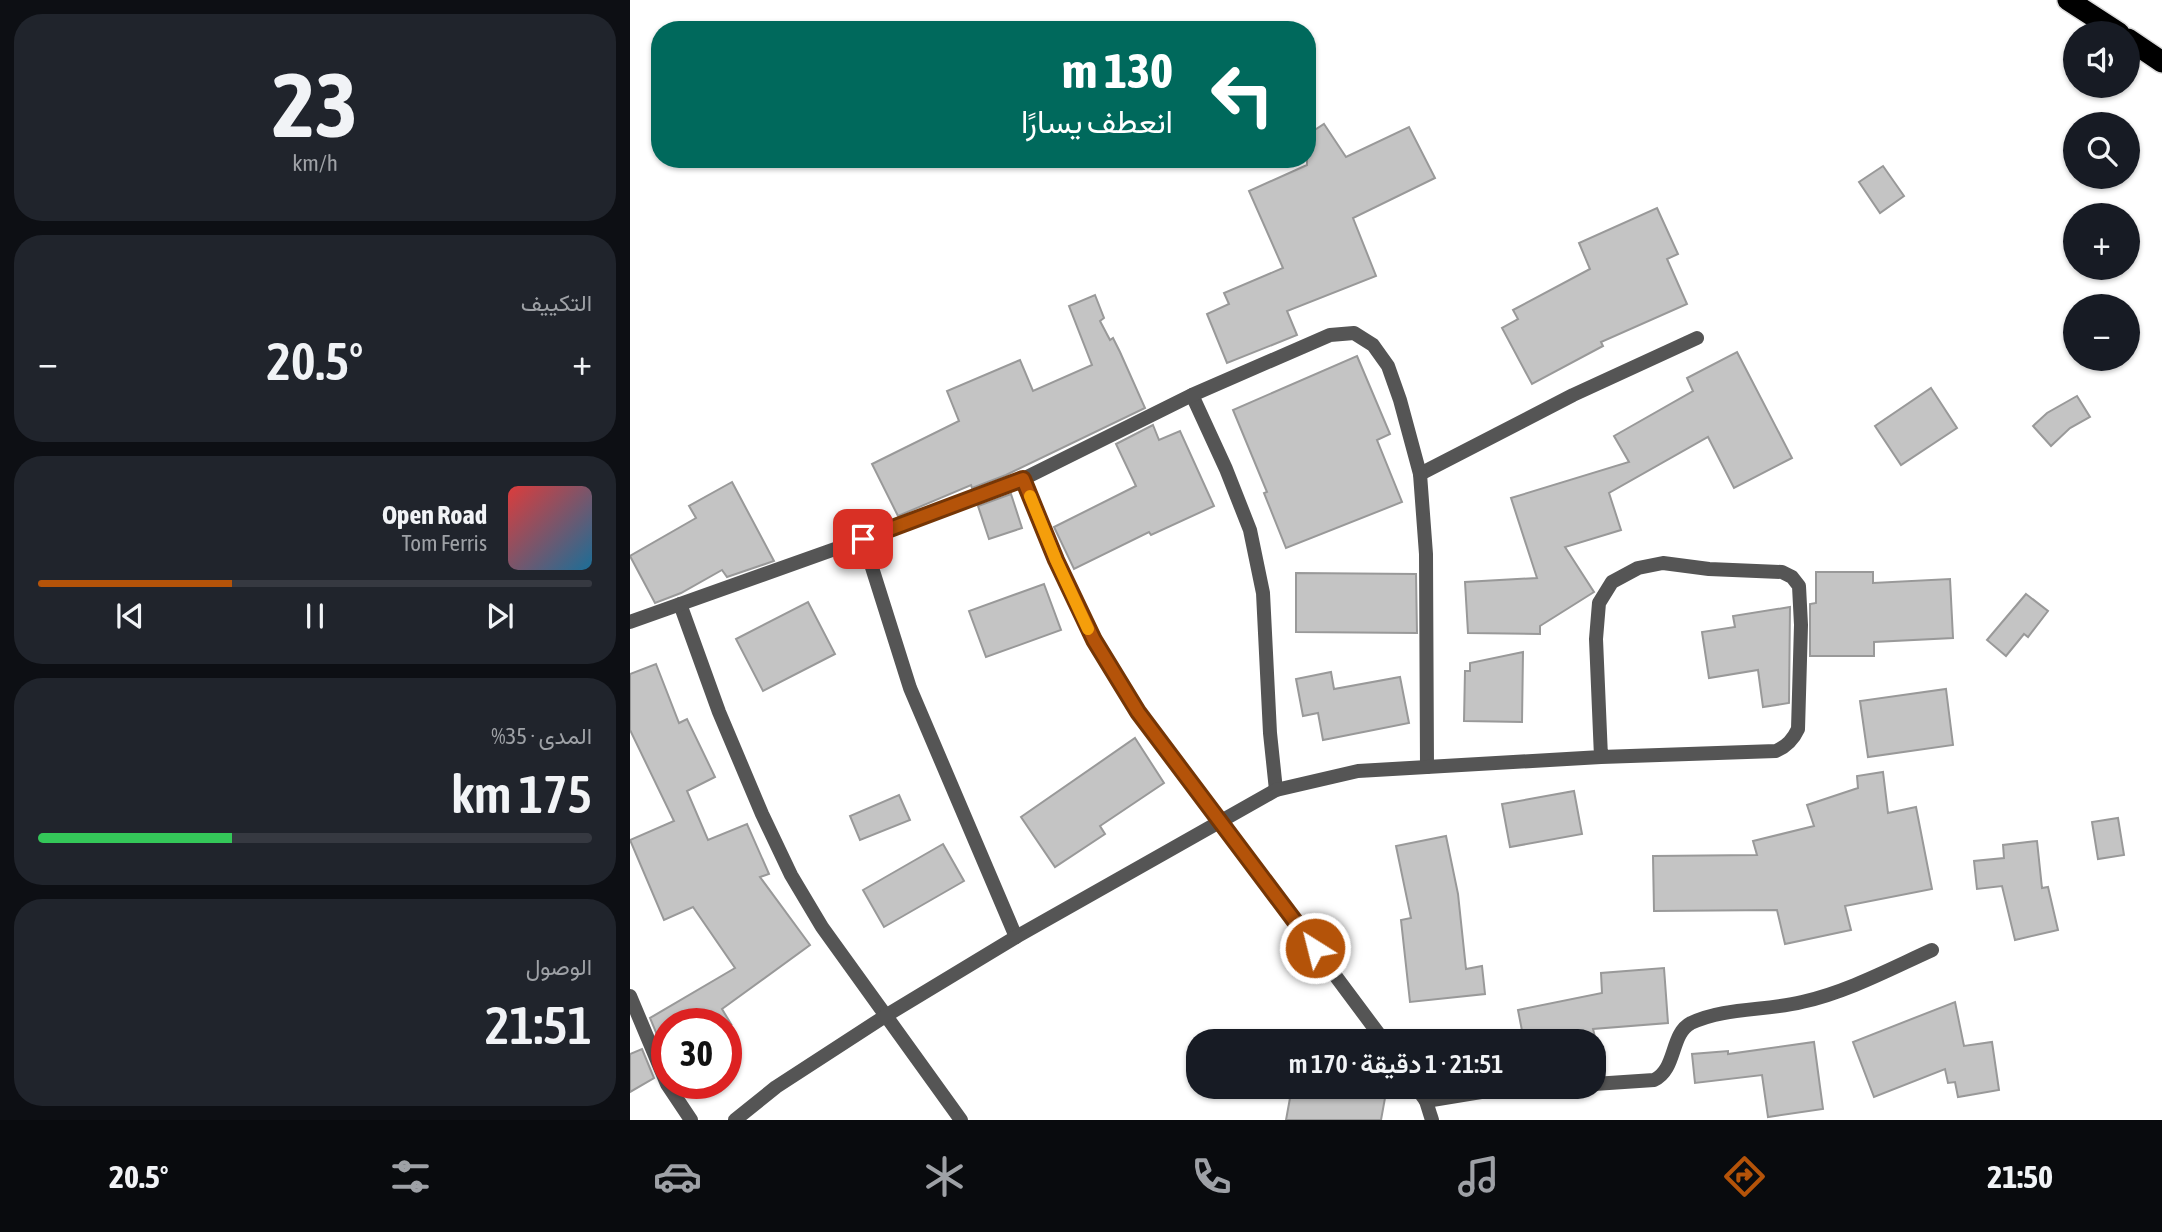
<!DOCTYPE html>
<html lang="ar">
<head>
<meta charset="utf-8">
<style>
  body { margin:0; font-family:"Asap Condensed",Vazirmatn,sans-serif; background:#20242c; color:#f1f3f6; direction:rtl; height:100vh; display:flex; flex-direction:column; font-size:26px; white-space:nowrap }
  * { box-sizing:border-box; margin:0 }
  p { font-size:23px; color:#9ea1a6 }
  .icon { flex:none; width:38px; height:38px; fill:none; stroke:currentColor; stroke-width:2; stroke-linecap:round; stroke-linejoin:round }
  .map { position:relative; flex:1; overflow:hidden; direction:ltr }
  .panel { display:flex; flex-direction:column; gap:14px; padding:14px; background:#0d0f14; width:630px }
  .panel>* { flex:none }
  .banner { position:absolute; left:21px; top:21px; width:665px; height:147px; border-radius:28px; box-shadow:0 2px 5px #0004; direction:rtl; background:#00695c; color:#fff; overflow:hidden }
  .buttons { position:absolute; left:1433px; top:21px; display:grid; gap:14px }
  .buttons a { display:grid; place-items:center; width:77px; height:77px; border-radius:50%; background:#171b24; box-shadow:0 2px 5px #0004; font-size:35px }
  .speed { position:absolute; left:21px; top:1008px; display:flex; gap:14px; font-size:35px; font-weight:700; text-align:center }
  .speed>* { display:grid; place-content:center; width:91px; height:91px; border-radius:50%; background:#171b24; box-shadow:0 2px 5px #0004; line-height:1 }
  .speed .limit { border:10px solid #d22; background:#fff; color:#111 }
  .pin { position:absolute; display:grid; place-items:center; width:60px; height:60px; color:#fff; margin:-30px; border-radius:14px; box-shadow:0 4px 10px #0006 }
  .me { position:absolute; width:77px; margin:-38px; rotate:324deg; stroke-linejoin:round; filter:drop-shadow(0 0 5px #0008) }
  .turn { display:flex; align-items:center; gap:24px; height:147px; padding:0 28px; font-size:32px }
  .turn .icon { width:91px; height:91px; stroke-width:2.5 }
  .turn b { display:block; font-size:49px; line-height:60px }
  .big { font-size:52px; font-weight:600; line-height:1.1 }
  .panel .card { flex:1; display:flex; flex-direction:column; justify-content:center; gap:10px; min-width:0; padding:0 24px; border-radius:28px; background:#20242c }
  .panel .dial { align-items:center; gap:0 }
  .dial b { font-size:91px; line-height:1 }
  .song { display:flex; align-items:center; gap:21px }
  .cover { width:84px; height:84px; border-radius:10px; background:linear-gradient(135deg,hsl(0 70% 55%),hsl(200 70% 35%)) }
  .played { height:7px; border-radius:4px; background:linear-gradient(90deg,#b45309 35%,#363941 35%) }
  .keys { display:flex; justify-content:space-around; direction:ltr }
  .heat { display:flex; justify-content:space-between; align-items:center; font-size:38px; direction:ltr }
  .charge { height:10px; border-radius:5px; background:linear-gradient(90deg,#34c759 35%,#363941 0) }
  .trip { position:absolute; left:556px; top:1029px; width:420px; height:70px; border-radius:28px; background:#171b24; box-shadow:0 2px 5px #0004; font-weight:600; line-height:70px; text-align:center; direction:rtl }
  .tabs { display:flex; height:112px; justify-content:space-around; align-items:center; background:#090b0e; color:#9ea1a6 }
  .tabs .icon { width:49px; height:49px }
  .tabs .current { color:#b45309 }
  .tabs b { font-size:32px; color:#f1f3f6 }
  main { display:flex; flex:1; min-height:0 }
  .map>svg:first-child { display:block }
  .building { fill:#c4c4c4; stroke:#999; stroke-width:2 }
  .lines { fill:none; stroke-linecap:round; stroke-linejoin:round }
  .motorway-casing { stroke:#dbdbdb; stroke-width:24 }
  .minor { stroke:#555; stroke-width:14 }
  .motorway { stroke:#000; stroke-width:21 }
  .route-casing { stroke:#753606; stroke-width:18 }
  .route { stroke:#b45309; stroke-width:12 }
  .slow { stroke:#f59e0b; stroke-width:12 }
</style>
</head>
<body>
<main>
<div class="map">
<svg width="1532" height="1120" viewBox="0 0 1532 1120">
  <rect width="100%" height="100%" fill="#fff"/>
  <g class="building">
    <polygon points="694,124 716,157 779,127 805,178 723,218 746,276 657,311 667,335 597,363 577,314 599,304 594,293 653,268 619,191 677,165 677,135"/>
    <polygon points="1253,166 1274,196 1250,213 1229,182"/>
    <polygon points="1027,208 1048,254 1037,259 1057,304 971,342 973,346 902,384 872,328 888,319 883,310 960,269 949,243"/>
    <polygon points="465,295 474,318 470,321 480,340 483,338 490,352 515,408 376,475 342,488 341,485 268,516 242,464 329,421 317,391 390,360 403,391 462,365 439,306"/>
    <polygon points="1107,352 1162,458 1104,488 1078,437 979,493 991,530 935,547 964,592 910,626 910,634 838,633 835,582 907,578 881,498 999,462 984,436 1063,391 1057,378"/>
    <polygon points="727,356 760,434 747,440 772,502 656,548 634,493 637,492 603,410"/>
    <polygon points="1301,388 1327,428 1271,465 1245,426"/>
    <polygon points="1447,396 1460,417 1440,428 1421,446 1403,426 1417,413"/>
    <polygon points="523,425 529,440 550,431 584,506 521,535 519,532 444,569 424,527 506,486 486,444"/>
    <polygon points="102,482 144,561 97,577 92,570 51,593 25,603 0,556 66,518 59,506"/>
    <polygon points="381,494 392,528 359,539 348,506"/>
    <polygon points="1186,572 1243,572 1243,583 1320,579 1323,638 1244,642 1244,656 1180,656 1180,604 1186,603"/>
    <polygon points="666,573 786,574 787,633 666,632"/>
    <polygon points="414,584 431,630 356,657 339,611"/>
    <polygon points="1396,594 1418,611 1398,637 1394,634 1376,656 1357,640"/>
    <polygon points="178,602 205,654 133,691 106,639"/>
    <polygon points="1160,607 1159,703 1133,707 1128,670 1079,678 1072,632 1105,627 1103,616"/>
    <polygon points="893,652 892,722 834,721 835,671 840,671 840,663"/>
    <polygon points="26,664 49,723 57,719 85,777 57,791 78,840 117,824 139,874 130,877 180,945 92,1009 101,1024 37,1024 37,1059 20,1018 105,968 63,907 34,920 0,840 44,821 0,730 0,674"/>
    <polygon points="701,672 704,689 770,677 779,723 693,740 688,713 673,716 666,679"/>
    <polygon points="1316,689 1323,745 1238,757 1230,701"/>
    <polygon points="505,738 534,783 470,826 475,834 425,867 391,817"/>
    <polygon points="1253,772 1258,813 1286,807 1302,889 1215,906 1221,930 1155,944 1147,910 1024,911 1023,856 1127,855 1123,841 1184,826 1177,805 1228,788 1227,776"/>
    <polygon points="944,791 952,834 880,847 872,804"/>
    <polygon points="269,795 280,820 230,840 220,816"/>
    <polygon points="1488,818 1494,855 1468,859 1462,822"/>
    <polygon points="816,836 828,894 836,969 852,966 855,994 780,1002 771,920 781,918 766,846"/>
    <polygon points="1407,841 1412,888 1418,887 1428,930 1385,940 1372,886 1347,889 1344,861 1374,858 1373,845"/>
    <polygon points="313,844 334,881 254,927 233,890"/>
    <polygon points="1034,968 1038,1023 963,1029 966,1041 894,1041 888,1010 972,993 971,973"/>
    <polygon points="1325,1002 1334,1046 1362,1042 1369,1090 1328,1097 1325,1082 1318,1083 1315,1069 1244,1097 1223,1042"/>
    <polygon points="1184,1042 1193,1109 1138,1117 1132,1075 1065,1083 1062,1054 1098,1051 1098,1054"/>
    <polygon points="12,1049 24,1078 0,1092 0,1054"/>
    <polygon points="662,1087 757,1087 751,1120 656,1120"/>
  </g>
  <g class="lines">
    <g class="motorway-casing">
      <g id="motorway">
        <polyline points="1438,0 1489,33"/>
        <polyline points="1498,39 1532,62"/>
      </g>
    </g>
    <g class="minor">
      <polyline points="562,395 596,469 620,530 633,593 640,733 646,790"/>
      <polyline points="790,474 943,395 1067,338"/>
      <polyline points="393,479 426,560 464,640 508,711 754,1041"/>
      <polyline points="233,539 280,688 386,937"/>
      <polyline points="50,604 89,712 132,814 161,875 192,927 331,1120"/>
      <polyline points="0,622 233,539 393,479 562,395 700,335 724,333 743,345 758,366 770,400 790,474 796,554 797,767"/>
      <polyline points="0,996 37,1084 61,1120"/>
      <path d="M964,1084L1024,1080C1047,1069 1040,1034 1061,1023C1095,1007 1136,1011 1172,1002C1217,992 1260,969 1302,950"/>
      <polyline points="786,1087 796,1101 851,1092 924,1087"/>
      <polyline points="796,1101 802,1120"/>
      <path d="M105,1120L146,1087L257,1015L386,937L646,790L728,771L971,757L1146,751C1157,746 1163,740 1168,729L1171,625L1169,586L1162,577L1152,572L1079,569L1033,563L1008,568L982,582L969,603L966,639L971,757"/>
    </g>
    <use href="#motorway" class="motorway"/>
  </g>
  <g class="lines">
    <g class="route-casing">
      <polyline id="route" points="233,539 393,479 426,560 464,640 508,712 685,948"/>
    </g>
    <use href="#route" class="route"/>
    <polyline class="slow" points="400,496 426,560 458,629"/>
  </g>
</svg>
<div class="buttons">
<a><svg class="icon" aria-label="sound" viewBox="0 0 24 24"><path d="M4 9h4l5-4v14l-5-4H4zM17 9q2 3 0 6"/></svg></a>
<a><svg class="icon" aria-label="search" viewBox="0 0 24 24"><circle cx="10" cy="10" r="6"/><path d="M15 15l6 6"/></svg></a>
<a>+</a>
<a>−</a>
</div>
<div class="speed"><div class="limit">30</div></div>
<div class="pin" style="left:233px;top:539px;background:#d93025"><svg class="icon" aria-label="arrive" viewBox="0 0 24 24"><path d="M6 21V4h12l-3 4 3 4H6"/></svg></div>
<svg class="me" style="left:685px;top:948px" viewBox="-20 -20 40 40"><circle r="17" fill="#b45309" stroke="#fff" stroke-width="3"/><path d="M0-11L8 9 0 5-8 9z" fill="#fff"/></svg>
<div class="trip">21:51 · 1 دقيقة · 170 m</div>
<div class="banner">
<div class="turn"><svg class="icon" aria-label="left" viewBox="0 0 24 24"><path d="M17 20v-9H6M10 6l-5 5 5 5"/></svg><div><b>130 m</b>انعطف يسارًا</div></div>
</div>
</div>
<section class="panel">
<div class="card dial"><b>23</b><p>km/h</p></div>
<div class="card"><p>التكييف</p>
<div class="heat"><a>−</a><b class="big">20.5°</b><a>+</a></div>
</div>
<div class="card">
<div class="song"><i class="cover"></i><div><b>Open Road</b><p>Tom Ferris</p></div></div>
<div class="played"></div>
<div class="keys"><svg class="icon" aria-label="previous" viewBox="0 0 24 24"><path d="M18 5L8 12l10 7zM5 5v14"/></svg><svg class="icon" aria-label="pause" viewBox="0 0 24 24"><path d="M8 5v14M16 5v14"/></svg><svg class="icon" aria-label="next" viewBox="0 0 24 24"><path d="M6 5l10 7-10 7zM19 5v14"/></svg></div>
</div>
<div class="card"><p>المدى · 35%</p><b class="big">175 km</b><div class="charge"></div></div>
<div class="card"><p>الوصول</p><b class="big">21:51</b></div>
</section>
</main>
<nav class="tabs">
<b>21:50</b>
<svg class="icon current" aria-label="directions" viewBox="0 0 24 24"><path d="M12 3l9 9-9 9-9-9zM9 14v-3h6M13 9l2 2-2 2"/></svg>
<svg class="icon" aria-label="music" viewBox="0 0 24 24"><path d="M9 18V5l10-2v13"/><circle cx="6" cy="18" r="3"/><circle cx="16" cy="16" r="3"/></svg>
<svg class="icon" aria-label="phone" viewBox="0 0 24 24"><path d="M5 4h4l2 5-3 2q2 4 5 5l2-3 5 2v4C11 20 4 13 5 4z"/></svg>
<svg class="icon" aria-label="climate" viewBox="0 0 24 24"><path d="M12 3v18M4 7l16 10M4 17L20 7"/></svg>
<svg class="icon" aria-label="car" viewBox="0 0 24 24"><path d="M5 17H2v-5l4-1 3-4h7l3 4 3 1v5h-3M9 17h6M6 11h13"/><circle cx="7" cy="17" r="2"/><circle cx="17" cy="17" r="2"/></svg>
<svg class="icon" aria-label="filters" viewBox="0 0 24 24"><path d="M4 7h16M4 17h16"/><circle cx="9" cy="7" r="2"/><circle cx="15" cy="17" r="2"/></svg>
<b>20.5°</b>
</nav>
</body>
</html>
